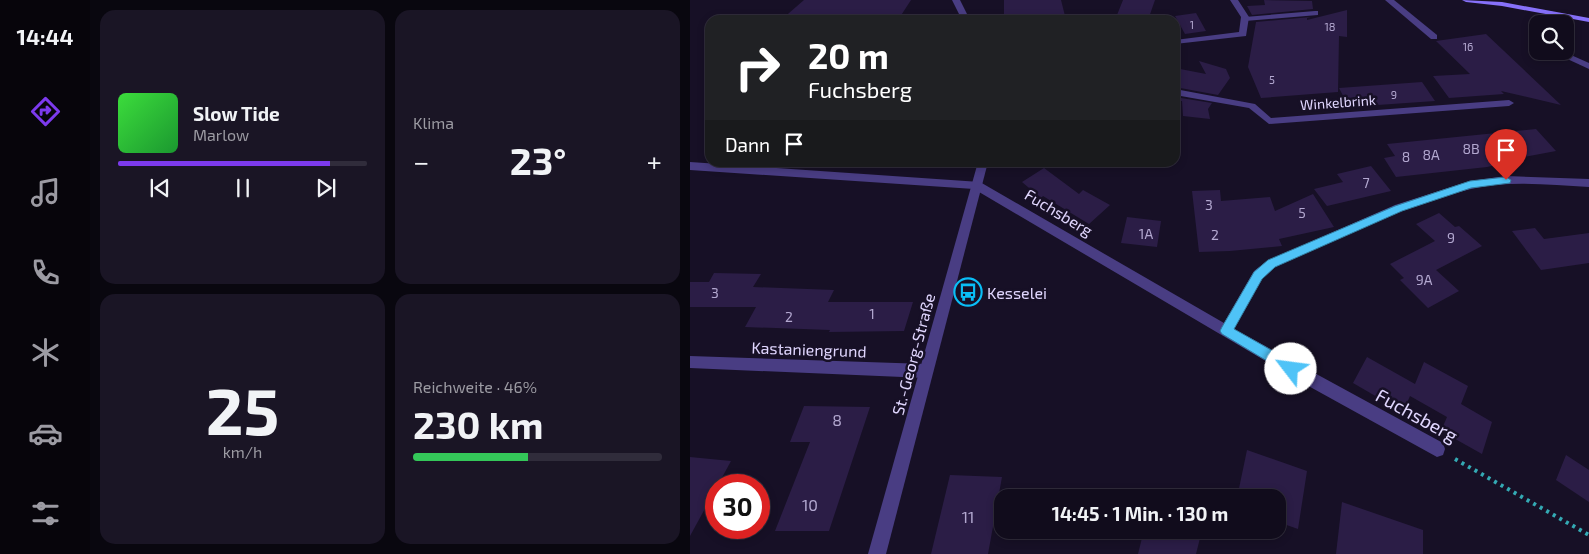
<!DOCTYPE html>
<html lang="de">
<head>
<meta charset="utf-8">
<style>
  body { margin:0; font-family:"Exo 2",sans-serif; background:#1a1525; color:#f1f3f6; height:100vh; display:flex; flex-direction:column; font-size:19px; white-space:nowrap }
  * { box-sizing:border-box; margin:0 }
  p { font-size:16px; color:#9c9ba3 }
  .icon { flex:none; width:28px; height:28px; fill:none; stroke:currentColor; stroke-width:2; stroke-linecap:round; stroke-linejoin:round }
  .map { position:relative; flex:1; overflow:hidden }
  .sheet { display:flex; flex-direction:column; gap:10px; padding:10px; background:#09070f; width:600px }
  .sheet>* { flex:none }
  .top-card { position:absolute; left:15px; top:15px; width:475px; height:152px; border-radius:15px; box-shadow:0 2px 8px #0003,0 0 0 1px #302c3b; background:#202124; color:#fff; overflow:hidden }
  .buttons { position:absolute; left:839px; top:15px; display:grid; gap:10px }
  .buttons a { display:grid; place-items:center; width:45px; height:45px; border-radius:10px; background:#110c1c; box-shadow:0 2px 8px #0003,0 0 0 1px #302c3b; font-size:25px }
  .speed { position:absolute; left:15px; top:474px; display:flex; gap:10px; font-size:25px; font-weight:700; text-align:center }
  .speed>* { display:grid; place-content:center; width:65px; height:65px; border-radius:50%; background:#110c1c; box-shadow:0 2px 8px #0003,0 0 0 1px #302c3b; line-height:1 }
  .speed .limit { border:8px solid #d22; background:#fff; color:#111 }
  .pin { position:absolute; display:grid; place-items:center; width:42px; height:42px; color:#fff; margin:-51px -21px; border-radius:50% 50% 50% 0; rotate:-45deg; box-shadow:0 0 5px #0007 }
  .pin .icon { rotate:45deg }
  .me { position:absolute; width:55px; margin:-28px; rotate:300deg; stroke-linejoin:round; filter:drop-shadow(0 0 4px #0008) }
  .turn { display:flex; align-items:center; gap:18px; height:105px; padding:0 20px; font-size:22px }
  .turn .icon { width:65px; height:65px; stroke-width:2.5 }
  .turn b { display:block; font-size:35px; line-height:42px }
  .then { display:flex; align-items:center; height:48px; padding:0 20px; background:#0003; gap:10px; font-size:19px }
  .big { font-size:38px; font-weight:700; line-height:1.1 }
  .sheet .widget { flex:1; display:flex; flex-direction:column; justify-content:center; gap:8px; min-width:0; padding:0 18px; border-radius:15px; background:#1a1525 }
  .sheet .dial { align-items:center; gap:0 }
  .dial b { font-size:65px; line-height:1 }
  .song { display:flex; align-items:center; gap:15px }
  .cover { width:60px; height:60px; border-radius:8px; background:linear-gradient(135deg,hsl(120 70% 55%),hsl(130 70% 35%)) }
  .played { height:5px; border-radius:2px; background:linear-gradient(90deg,#7c3aed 85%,#302c3b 85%) }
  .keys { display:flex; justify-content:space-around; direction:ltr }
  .heat { display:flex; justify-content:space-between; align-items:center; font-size:28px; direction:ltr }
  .charge { height:8px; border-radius:4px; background:linear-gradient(90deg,#34c759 46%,#302c3b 0) }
  .sheet .tiles { flex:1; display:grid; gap:10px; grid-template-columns:repeat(2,1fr) }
  .trip { position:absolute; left:304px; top:489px; width:292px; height:50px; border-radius:15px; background:#110c1c; box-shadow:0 2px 8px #0003,0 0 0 1px #302c3b; font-weight:700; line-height:50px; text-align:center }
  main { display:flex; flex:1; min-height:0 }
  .tabs { display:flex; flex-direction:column; width:90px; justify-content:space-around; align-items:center; background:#07050b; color:#9c9ba3 }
  .tabs .icon { width:35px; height:35px }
  .tabs .current { color:#7c3aed }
  .tabs b { font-size:22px; color:#f1f3f6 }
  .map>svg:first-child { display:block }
  .building { fill:#2b1d46 }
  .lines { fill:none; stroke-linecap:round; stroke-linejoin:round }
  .path { stroke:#34aab4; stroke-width:4; stroke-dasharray:3 4.5; stroke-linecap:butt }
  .service { fill:#493d83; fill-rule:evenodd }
  .minor { fill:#493d83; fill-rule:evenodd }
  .tertiary { fill:#493d83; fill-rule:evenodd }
  .secondary { fill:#8771fa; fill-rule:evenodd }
  .route { fill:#4fc3f7; stroke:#337fa1 }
  .labels { text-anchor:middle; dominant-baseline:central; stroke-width:5; stroke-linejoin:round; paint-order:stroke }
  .far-number-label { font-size:11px; fill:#b3a8d0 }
  .far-street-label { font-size:14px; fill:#e0d6fe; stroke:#171026 }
  .number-label { font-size:14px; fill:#b3a8d0 }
  .street-label { font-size:16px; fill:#e0d6fe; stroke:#171026 }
  .poi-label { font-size:16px; fill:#e0d6fe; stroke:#171026; text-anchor:start }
  .near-number-label { font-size:16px; fill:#b3a8d0 }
  .near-street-label { font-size:19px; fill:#e0d6fe; stroke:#171026 }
</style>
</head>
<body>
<main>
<nav class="tabs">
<b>14:44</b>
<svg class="icon current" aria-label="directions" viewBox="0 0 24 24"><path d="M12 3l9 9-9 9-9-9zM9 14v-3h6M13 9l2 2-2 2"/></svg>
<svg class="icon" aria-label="music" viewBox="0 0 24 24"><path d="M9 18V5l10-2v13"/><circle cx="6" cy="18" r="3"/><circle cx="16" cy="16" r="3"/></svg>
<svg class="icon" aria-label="phone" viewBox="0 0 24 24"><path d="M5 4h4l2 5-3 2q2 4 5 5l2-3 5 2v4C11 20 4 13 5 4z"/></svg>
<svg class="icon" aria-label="climate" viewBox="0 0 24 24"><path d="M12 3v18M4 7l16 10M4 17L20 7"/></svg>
<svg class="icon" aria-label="car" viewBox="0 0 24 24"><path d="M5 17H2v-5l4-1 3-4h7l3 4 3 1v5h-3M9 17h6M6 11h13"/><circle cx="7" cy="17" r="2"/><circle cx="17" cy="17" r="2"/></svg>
<svg class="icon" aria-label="filters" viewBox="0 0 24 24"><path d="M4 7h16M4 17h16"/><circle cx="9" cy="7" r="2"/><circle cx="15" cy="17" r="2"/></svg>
</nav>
<section class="sheet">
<div class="tiles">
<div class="widget">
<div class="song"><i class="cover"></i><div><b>Slow Tide</b><p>Marlow</p></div></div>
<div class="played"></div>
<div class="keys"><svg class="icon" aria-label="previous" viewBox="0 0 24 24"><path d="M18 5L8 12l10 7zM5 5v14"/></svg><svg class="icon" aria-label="pause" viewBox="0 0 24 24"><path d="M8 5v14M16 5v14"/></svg><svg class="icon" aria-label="next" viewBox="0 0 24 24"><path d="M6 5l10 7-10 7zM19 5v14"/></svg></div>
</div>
<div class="widget"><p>Klima</p>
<div class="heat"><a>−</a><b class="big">23°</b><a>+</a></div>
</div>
<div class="widget dial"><b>25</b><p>km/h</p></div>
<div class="widget"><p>Reichweite · 46%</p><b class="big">230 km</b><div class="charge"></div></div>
</div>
</section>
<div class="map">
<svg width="899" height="554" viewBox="0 0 899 554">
  <rect width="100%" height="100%" fill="#171026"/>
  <g class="building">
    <polygon points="114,0 221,0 208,20 91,20"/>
    <polygon points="314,0 371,0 376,20 314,20"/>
    <polygon points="433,0 465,0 458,20 425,20"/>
    <polygon points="574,0 622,1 623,9 562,15 557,6 575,5"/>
    <polygon points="657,10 657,37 649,36 648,92 571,98 558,67 566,22 621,17 617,18 617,20"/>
    <polygon points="506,13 516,31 495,34 485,16"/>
    <polygon points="796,34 871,105 811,91 814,94 759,98 743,76 780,74 746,41"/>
    <polygon points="509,61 536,69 540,78 528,95 485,87 485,68 516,74"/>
    <polygon points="732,82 745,101 659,107 649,88"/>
    <polygon points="485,97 522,103 518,109 520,119 493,116 492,101 485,101"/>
    <polygon points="846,129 866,151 823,159 824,161 797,167 706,177 694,158 705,156 697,144"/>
    <polygon points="681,166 701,191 637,206 624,189 653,182 647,174"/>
    <polygon points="354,168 389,194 393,190 420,205 399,224 353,196 351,198 332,182"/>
    <polygon points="530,190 531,201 580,197 585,211 623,194 644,227 589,239 592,246 540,251 509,252 502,191"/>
    <polygon points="749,213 765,227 769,226 792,246 746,270 769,291 738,308 710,280 714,278 700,264 745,241 726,224"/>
    <polygon points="437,217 471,221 467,247 431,243"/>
    <polygon points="845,228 854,239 899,233 899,263 851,270 822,231"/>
    <polygon points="24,273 71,274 63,287 144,290 138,302 223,302 214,331 139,332 140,330 55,327 66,307 0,307 0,282 19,282"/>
    <polygon points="677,357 725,384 734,362 778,386 771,404 802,422 792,454 751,431 757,417 720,396 713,412 663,383"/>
    <polygon points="114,406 180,407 139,531 85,531 120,442 100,442"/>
    <polygon points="557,450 617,471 608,529 588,522 588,498 547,498"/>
    <polygon points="876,455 899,470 899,502 866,480"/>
    <polygon points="0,457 41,461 0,536"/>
    <polygon points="260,475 312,477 298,554 241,554"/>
    <polygon points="652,502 733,530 733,554 646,554"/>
    <polygon points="454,530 512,530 506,554 448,554"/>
  </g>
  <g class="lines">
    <polyline class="path" points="765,459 899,535"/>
    <g class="service">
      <polygon points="695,0 704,0 747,35 747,39 741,39"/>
      <polygon points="625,11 628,11 628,15 555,21 551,19 555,17"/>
    </g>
    <g class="minor">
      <polygon points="540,0 548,0 559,17 556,36 485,44 485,40 549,32 551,17"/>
      <polygon points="860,11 867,13 867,24 859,24"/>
      <polygon points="860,51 872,51 899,63 899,69"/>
      <polygon points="485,89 565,104 581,118 819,100 824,103 819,106 579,124 559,108 485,95"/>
      <path d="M0,162L290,182L534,323L564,271L577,261L705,205L780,181L816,176L899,179V187C860,185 819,180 781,189C715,204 647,240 585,267L572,279L544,329L753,443L755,449L753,455L747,457L613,383L284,189L0,170Z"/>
      <polygon points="0,356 236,364 241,366 243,371 241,376 236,378 0,368"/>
    </g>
    <g class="tertiary">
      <polygon points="262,0 270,0 280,20 272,20"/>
      <polygon points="288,162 298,162 196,554 178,554"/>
    </g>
    <polygon class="secondary" points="772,0 812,2 899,18 899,22 812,6 776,2"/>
  </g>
  <polygon class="route" points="816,177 821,180 820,183 781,188 712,211 585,267 572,279 544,329 606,364 608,369 606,373 601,375 597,373 532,334 530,331 532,327 564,272 578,260 705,206 780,181"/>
  <defs>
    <g id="bus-ring" transform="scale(1.4375)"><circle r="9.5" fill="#171026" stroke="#0abef6" stroke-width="1.5"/><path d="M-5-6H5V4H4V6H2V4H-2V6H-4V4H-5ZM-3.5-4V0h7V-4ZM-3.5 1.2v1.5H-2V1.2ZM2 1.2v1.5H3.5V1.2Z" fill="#0abef6"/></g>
  </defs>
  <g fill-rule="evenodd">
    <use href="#bus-ring" x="278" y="292"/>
  </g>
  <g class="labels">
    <g class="far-number-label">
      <text x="502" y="24">1</text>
      <text x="640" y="26">18</text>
      <text x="778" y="46">16</text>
      <text x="582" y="79">5</text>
      <text x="704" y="94">9</text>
    </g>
    <g class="far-street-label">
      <text transform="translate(648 102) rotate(-4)">Winkelbrink</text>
    </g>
    <g class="number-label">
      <text x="781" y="148">8B</text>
      <text x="741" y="154">8A</text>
      <text x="716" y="156">8</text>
      <text x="676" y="182">7</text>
      <text x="519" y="204">3</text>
      <text x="612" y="212">5</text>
      <text x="456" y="233">1A</text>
      <text x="525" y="234">2</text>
      <text x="761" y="237">9</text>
      <text x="734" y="279">9A</text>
      <text x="25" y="292">3</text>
      <text x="182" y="313">1</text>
      <text x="99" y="316">2</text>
    </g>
    <g class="street-label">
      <text transform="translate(369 212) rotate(31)">Fuchsberg</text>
      <text transform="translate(119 349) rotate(2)">Kastaniengrund</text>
      <text transform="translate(223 354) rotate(-75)">St.-Georg-Straße</text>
    </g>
    <g class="poi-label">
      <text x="297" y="292">Kesselei</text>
    </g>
    <g class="near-number-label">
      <text x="147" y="419">8</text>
      <text x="120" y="504">10</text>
      <text x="278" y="516">11</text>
    </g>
    <g class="near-street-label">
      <text transform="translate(727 415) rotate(29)">Fuchsberg</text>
    </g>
  </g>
</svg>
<div class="buttons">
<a><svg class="icon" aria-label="search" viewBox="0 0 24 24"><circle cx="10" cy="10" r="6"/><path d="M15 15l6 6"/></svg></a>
</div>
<div class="speed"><div class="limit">30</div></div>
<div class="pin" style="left:816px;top:180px;background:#d93025"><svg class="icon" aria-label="arrive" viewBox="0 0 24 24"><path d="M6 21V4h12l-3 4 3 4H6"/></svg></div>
<svg class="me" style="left:601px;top:369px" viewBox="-20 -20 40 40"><circle r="19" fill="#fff"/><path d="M0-13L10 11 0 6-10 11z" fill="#4fc3f7"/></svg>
<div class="trip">14:45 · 1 Min. · 130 m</div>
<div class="top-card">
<div class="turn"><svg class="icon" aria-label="right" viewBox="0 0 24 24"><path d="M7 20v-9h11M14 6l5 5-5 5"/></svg><div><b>20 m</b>Fuchsberg</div></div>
<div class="then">Dann<svg class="icon" aria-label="arrive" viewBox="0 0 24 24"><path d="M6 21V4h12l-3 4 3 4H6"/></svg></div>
</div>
</div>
</main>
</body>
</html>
